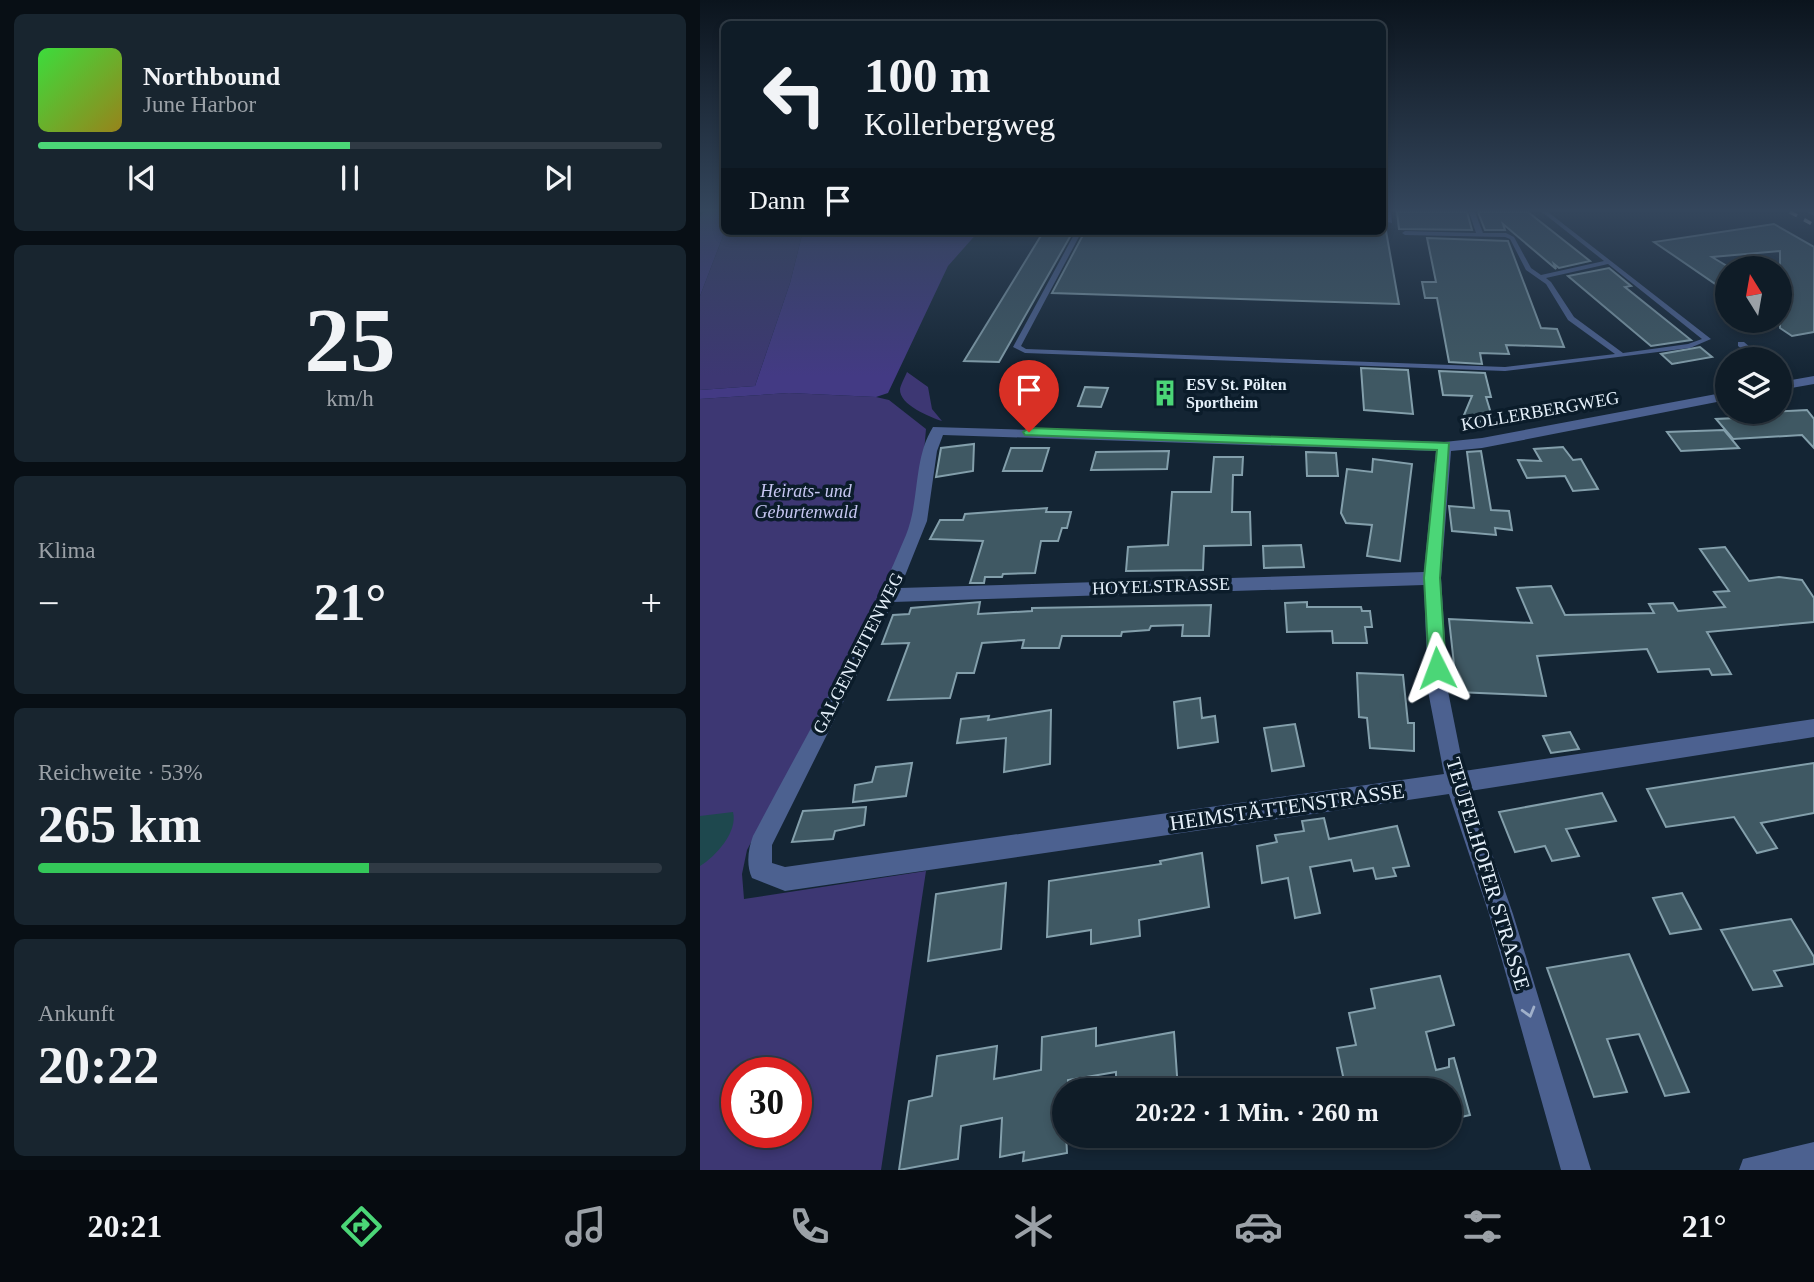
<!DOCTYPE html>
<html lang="de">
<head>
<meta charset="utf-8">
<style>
  body { margin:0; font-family:Georgia,serif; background:#18252f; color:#f1f3f6; height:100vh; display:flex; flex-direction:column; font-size:26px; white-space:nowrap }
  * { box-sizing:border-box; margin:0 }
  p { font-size:23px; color:#9ba1a7 }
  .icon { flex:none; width:38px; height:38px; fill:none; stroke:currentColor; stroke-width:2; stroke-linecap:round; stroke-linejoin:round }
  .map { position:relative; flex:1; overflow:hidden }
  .details { display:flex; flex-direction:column; gap:14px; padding:14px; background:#080f15; width:700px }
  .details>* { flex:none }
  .banner { position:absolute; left:21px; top:21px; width:665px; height:214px; border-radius:10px; box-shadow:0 4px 10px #0003,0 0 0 2px #2f3a44; background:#0f1c27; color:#f1f3f6; overflow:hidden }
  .needle { width:46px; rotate:349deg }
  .buttons { position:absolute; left:1015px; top:256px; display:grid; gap:14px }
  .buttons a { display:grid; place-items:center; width:77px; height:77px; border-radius:50%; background:#0f1c27; box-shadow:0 4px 10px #0003,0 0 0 2px #2f3a44; font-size:35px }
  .speed { position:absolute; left:21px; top:1057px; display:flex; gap:14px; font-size:35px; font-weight:700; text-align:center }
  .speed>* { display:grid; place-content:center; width:91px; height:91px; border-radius:50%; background:#0f1c27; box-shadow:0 4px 10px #0003,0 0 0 2px #2f3a44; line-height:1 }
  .speed .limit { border:10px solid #d22; background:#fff; color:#111 }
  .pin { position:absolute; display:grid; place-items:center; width:60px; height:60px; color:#fff; margin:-72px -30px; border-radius:50% 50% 50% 0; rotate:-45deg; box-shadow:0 0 7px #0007 }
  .pin .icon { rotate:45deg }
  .me { position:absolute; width:77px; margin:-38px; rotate:357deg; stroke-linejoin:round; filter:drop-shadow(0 0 5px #0008) }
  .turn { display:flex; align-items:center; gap:24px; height:147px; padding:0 28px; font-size:32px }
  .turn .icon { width:91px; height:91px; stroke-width:2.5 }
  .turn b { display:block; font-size:49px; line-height:60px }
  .then { display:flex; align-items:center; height:66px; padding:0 28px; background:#0003; gap:14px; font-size:26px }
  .big { font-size:52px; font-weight:600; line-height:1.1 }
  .details .card { flex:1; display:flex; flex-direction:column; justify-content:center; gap:10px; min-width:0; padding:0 24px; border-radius:10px; background:#18252f }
  .details .dial { align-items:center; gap:0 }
  .dial b { font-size:91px; line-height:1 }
  .song { display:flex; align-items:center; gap:21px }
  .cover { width:84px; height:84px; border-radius:10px; background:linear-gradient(135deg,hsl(120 70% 55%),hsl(50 70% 35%)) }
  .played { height:7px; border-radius:4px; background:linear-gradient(90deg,#4bd677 50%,#2f3a44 50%) }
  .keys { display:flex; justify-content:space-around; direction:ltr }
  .heat { display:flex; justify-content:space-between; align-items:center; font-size:38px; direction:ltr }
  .charge { height:10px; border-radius:5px; background:linear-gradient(90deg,#34c759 53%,#2f3a44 0) }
  .trip { position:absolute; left:352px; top:1078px; width:410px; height:70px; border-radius:35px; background:#0f1c27; box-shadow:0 4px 10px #0003,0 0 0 2px #2f3a44; font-weight:600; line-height:70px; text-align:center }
  .dock { display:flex; height:112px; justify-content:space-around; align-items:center; background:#060b10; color:#9ba1a7 }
  .dock .icon { width:49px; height:49px }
  .dock .current { color:#4bd677 }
  .dock b { font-size:32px; color:#f1f3f6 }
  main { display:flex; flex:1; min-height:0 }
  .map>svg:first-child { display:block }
  .green { fill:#3d3773; fill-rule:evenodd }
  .forest { fill:#433a84 }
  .water { fill:#1e484e }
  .building { fill:#3f5863; stroke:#839fab; stroke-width:2 }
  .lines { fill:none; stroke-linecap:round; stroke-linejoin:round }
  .lane { fill:#4c6190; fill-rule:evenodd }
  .street { fill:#4c6190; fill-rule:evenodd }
  .rail { stroke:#c2ced9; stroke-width:3.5; stroke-dasharray:8 8; stroke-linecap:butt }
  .oneway { stroke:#a0b0ca }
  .route { fill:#4bd677; stroke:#318b4d; stroke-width:2 }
  .labels { text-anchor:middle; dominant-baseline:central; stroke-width:7; stroke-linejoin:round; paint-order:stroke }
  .far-poi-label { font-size:16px; font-weight:bold; fill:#e5f0fa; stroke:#0b1c2a; text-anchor:start }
  .street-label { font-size:18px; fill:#e5f0fa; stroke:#0b1c2a }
  .park-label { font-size:18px; font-style:italic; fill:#c6c6f1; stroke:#0b1c2a }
  .near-street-label { font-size:21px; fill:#e5f0fa; stroke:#0b1c2a }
</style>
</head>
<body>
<main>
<section class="details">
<div class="card">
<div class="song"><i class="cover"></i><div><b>Northbound</b><p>June Harbor</p></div></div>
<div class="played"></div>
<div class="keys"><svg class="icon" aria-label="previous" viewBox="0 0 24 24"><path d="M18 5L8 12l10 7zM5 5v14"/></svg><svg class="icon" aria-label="pause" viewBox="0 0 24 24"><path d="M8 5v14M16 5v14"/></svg><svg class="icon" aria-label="next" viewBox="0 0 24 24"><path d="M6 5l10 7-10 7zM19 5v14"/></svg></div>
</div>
<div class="card dial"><b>25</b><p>km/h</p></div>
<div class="card"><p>Klima</p>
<div class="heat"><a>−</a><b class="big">21°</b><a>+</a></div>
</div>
<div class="card"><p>Reichweite · 53%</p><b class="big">265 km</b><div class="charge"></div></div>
<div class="card"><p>Ankunft</p><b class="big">20:22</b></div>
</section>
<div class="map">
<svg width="1114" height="1170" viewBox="0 0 1114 1170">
  <rect width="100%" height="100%" fill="#142534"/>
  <g class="green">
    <polygon points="25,231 103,231 90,283 55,386 0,390 0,296"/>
    <path d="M207,372L228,387L232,409L242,421C230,417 199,405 200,389C201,384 205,377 207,372Z"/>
    <path d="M89,393L176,397L189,400L226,429L219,509L182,596L47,850L42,874L44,899L226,871L181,1170H0V399ZM37,1073H96V1132H37Z"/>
  </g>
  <g class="forest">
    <polygon points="4,212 24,212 25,231 0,296 0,217"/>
    <polygon points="103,231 279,231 248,266 188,393 176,397 89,393 0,399 0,390 55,386 90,283"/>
  </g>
  <path class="water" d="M33,812C38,832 16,856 0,866V816Z"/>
  <g class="building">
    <polygon points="697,212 767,212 772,230 699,229"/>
    <polygon points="778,212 828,212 890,261 859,268 854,264 856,269 803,224 805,230 785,230"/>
    <polygon points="1074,224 1114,247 1114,332 1092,336 1080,328 1080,251 1012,257 1027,266 1027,292 954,242"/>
    <polygon points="395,231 686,231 699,304 352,293 383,235 393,236"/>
    <polygon points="342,234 371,235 299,362 264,361"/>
    <polygon points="727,238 808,241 841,328 857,329 864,347 806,345 809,354 780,353 782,364 749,362 737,298 725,298 722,282 736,282"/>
    <polygon points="909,268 931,286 925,287 991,340 951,346 868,276"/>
    <polygon points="1000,347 1012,357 972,364 961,354"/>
    <polygon points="661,368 708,370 713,414 664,410"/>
    <polygon points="739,371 785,373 791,397 786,397 793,420 777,422 764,415 772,396 743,395"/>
    <polygon points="385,387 408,388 401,407 378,406"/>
    <polygon points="1107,410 1114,419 1114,448 1102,435 1033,439 1016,419 1036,418 1032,414"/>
    <polygon points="1024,430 1039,448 981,451 967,432"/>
    <polygon points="274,444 273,471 236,477 241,448"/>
    <polygon points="863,447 873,460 881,459 898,489 873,491 865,476 827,478 818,460 841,461 834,449"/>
    <polygon points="311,448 349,448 342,471 303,471"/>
    <polygon points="469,451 467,469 391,470 396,452"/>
    <polygon points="781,451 791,510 809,511 812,530 795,528 796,535 752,531 749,506 774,508 767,452"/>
    <polygon points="606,452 636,453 638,476 607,476"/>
    <polygon points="514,457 543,457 542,475 533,475 532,512 550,512 551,545 504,546 503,570 426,571 428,547 468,545 472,492 511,492"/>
    <polygon points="673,459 712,464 700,561 667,556 672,525 646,523 641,513 647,469 672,472"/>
    <polygon points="347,508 346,512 371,512 367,528 362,528 358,541 341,541 335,573 303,574 302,577 285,577 284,583 270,583 283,541 230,539 240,520 263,520 265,514"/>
    <polygon points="601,545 604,567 564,568 563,546"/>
    <polygon points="1025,547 1049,581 1079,577 1102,580 1114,598 1114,622 1007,632 1031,674 1012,675 1009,669 958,672 947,649 837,656 846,696 757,692 749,619 832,623 817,588 851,586 865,615 954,613 949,604 973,603 978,611 1025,607 1014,592 1029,591 1000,549"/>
    <polygon points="280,602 278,614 332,611 332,608 511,605 509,636 482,636 483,625 451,626 449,630 422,632 421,636 362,636 359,648 322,648 324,640 282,643 274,673 257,673 250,698 188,700 209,643 182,644 193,615 209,614 211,608"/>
    <polygon points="607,602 607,607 661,607 662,611 670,611 672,627 665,627 667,643 633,643 632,631 587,632 585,603"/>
    <polygon points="657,673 703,675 708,723 714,723 714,751 670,748 667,718 659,717"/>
    <polygon points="500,698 502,718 515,716 518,742 478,748 474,702"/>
    <polygon points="351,710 350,764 304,772 306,738 257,743 261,719 289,716 288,720"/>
    <polygon points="595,724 604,766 572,771 564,728"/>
    <polygon points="870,732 879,749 851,753 843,736"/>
    <polygon points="212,763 206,796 153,802 155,785 172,782 176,767"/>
    <polygon points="1114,763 1114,813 1061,823 1077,848 1057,853 1034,817 966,827 947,789"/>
    <polygon points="902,793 916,821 866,829 879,856 852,861 845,846 815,852 799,812"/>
    <polygon points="166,807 164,825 135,831 133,839 92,842 103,811"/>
    <polygon points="624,818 629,839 697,826 709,866 693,868 696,876 676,879 673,868 654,871 651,860 610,867 620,913 595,918 588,878 562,883 557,846 577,842 575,835 604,831 602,821"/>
    <polygon points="502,853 509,907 439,920 440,936 391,944 391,930 347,937 349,881 461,864 460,861"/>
    <polygon points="306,883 301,949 228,961 236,894"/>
    <polygon points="982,893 1001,929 970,934 953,898"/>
    <polygon points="1091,919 1114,957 1114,964 1074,971 1082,986 1053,990 1021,930"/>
    <polygon points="929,954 962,1030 989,1092 965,1096 939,1034 907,1039 927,1092 894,1097 847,968"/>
    <polygon points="740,976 754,1025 726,1032 736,1070 749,1067 749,1059 754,1058 770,1115 749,1120 749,1090 646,1090 637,1048 656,1045 649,1013 675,1008 671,989"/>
    <polygon points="396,1028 396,1046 474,1032 478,1090 416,1090 416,1072 368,1080 368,1090 364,1090 367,1153 323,1161 324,1152 300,1157 302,1118 261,1126 258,1159 199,1170 209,1101 232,1096 237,1056 297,1046 294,1079 341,1070 342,1037"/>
  </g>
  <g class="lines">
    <g class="lane">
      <polygon points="685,212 691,212 692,223 687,222"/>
      <path d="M769,212H775L783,233H806L814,237L831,268L841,275L904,261L842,212H848L1011,339L990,348L805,371L325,353L313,347L376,231H382L321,346L326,349L805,367L915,354L868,320L846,284L826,270L810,239L805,237L705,235L702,233L705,231L776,233ZM908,264L1002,339L988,344L923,353L874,317L851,282L846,278Z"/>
      <polygon points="1038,342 1044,342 1064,359 1055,359 1038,346"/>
      <polygon points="1080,372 1096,382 1096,386 1090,386 1080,378"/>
    </g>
    <g class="street">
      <polygon points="1107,212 1114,212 1114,216"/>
      <polygon points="1114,376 1114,384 1080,390 1080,382"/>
      <path d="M1027,392V400L782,448L751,451L741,578L748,691L764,771L1114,719V737L770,791L813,914L891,1170H861L789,914L749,794L85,891L52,878C46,865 48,849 53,836C105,737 163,639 206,535C220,500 213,459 233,427L744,442L782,438ZM243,435L736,451L724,572L200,588L227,521L237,451ZM724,585L728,691L744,774L85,867L72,863V845L193,602Z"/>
      <polygon points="1114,1142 1114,1170 1039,1170 1043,1159"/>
    </g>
    <polyline class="rail" points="1090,212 1114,225"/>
  </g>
  <defs><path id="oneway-chevron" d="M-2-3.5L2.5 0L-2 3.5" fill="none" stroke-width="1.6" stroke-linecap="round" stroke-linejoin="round" transform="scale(1.75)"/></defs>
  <use class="oneway" href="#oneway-chevron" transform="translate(829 1012) rotate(74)"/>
  <linearGradient id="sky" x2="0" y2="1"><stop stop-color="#0b141d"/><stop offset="0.56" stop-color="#34465c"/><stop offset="1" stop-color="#34465c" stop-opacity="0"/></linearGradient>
  <rect width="1114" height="376" fill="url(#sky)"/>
  <polygon class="route" points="329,428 749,443 740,578 746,668 743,673 731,673 729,668 724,578 737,450 325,435 323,432"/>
  <defs>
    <g id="building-bare" transform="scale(2.1)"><path d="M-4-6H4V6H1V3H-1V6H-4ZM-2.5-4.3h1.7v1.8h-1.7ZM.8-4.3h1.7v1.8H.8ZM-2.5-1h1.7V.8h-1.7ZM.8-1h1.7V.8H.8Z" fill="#4bd677" stroke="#0b1c2a" stroke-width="2.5" paint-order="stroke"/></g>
  </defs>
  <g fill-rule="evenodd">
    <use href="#building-bare" x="465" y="393"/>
  </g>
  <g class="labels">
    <g class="far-poi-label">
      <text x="486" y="384">ESV St. Pölten<tspan x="486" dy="18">Sportheim</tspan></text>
    </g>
    <g class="street-label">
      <text transform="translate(840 411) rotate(-10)">KOLLERBERGWEG</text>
      <text transform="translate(461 586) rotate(-2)">HOYELSTRASSE</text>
      <text transform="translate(158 653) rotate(-63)">GALGENLEITENWEG</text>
    </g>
    <g class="park-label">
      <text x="106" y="491">Heirats- und<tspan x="106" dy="21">Geburtenwald</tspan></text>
    </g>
    <g class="near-street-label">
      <text transform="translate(587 807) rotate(-8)">HEIMSTÄTTENSTRASSE</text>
      <text transform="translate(788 874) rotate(73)">TEUFELHOFER STRASSE</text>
    </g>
  </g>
</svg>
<div class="buttons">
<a><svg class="needle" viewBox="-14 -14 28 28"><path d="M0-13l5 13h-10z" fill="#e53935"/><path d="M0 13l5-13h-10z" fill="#9ba1a7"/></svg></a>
<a><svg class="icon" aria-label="layers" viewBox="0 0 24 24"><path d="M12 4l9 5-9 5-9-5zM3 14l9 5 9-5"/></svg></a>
</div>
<div class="speed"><div class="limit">30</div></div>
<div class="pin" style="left:329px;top:432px;background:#d93025"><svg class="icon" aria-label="arrive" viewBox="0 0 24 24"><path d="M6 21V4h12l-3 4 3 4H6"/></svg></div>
<svg class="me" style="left:737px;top:668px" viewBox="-20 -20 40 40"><path d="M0-17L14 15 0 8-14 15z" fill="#4bd677" stroke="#fff" stroke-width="4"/></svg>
<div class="trip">20:22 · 1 Min. · 260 m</div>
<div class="banner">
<div class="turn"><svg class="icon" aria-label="left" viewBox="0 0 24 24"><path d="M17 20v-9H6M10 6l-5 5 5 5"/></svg><div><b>100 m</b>Kollerbergweg</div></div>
<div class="then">Dann<svg class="icon" aria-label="arrive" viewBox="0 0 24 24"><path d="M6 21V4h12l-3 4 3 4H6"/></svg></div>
</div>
</div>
</main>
<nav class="dock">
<b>20:21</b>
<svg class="icon current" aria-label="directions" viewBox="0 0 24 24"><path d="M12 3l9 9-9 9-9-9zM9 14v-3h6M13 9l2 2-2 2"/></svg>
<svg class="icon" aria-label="music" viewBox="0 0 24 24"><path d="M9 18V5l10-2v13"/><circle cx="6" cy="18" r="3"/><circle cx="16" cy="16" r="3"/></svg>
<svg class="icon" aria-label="phone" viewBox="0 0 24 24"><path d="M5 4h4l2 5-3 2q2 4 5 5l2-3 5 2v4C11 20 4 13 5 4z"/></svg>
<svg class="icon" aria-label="climate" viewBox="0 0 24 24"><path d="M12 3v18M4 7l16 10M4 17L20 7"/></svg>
<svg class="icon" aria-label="car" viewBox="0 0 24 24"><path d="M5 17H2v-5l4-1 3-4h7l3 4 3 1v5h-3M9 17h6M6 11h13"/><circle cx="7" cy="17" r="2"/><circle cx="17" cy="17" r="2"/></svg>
<svg class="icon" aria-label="filters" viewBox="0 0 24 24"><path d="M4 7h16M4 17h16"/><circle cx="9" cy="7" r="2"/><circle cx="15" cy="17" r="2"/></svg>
<b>21°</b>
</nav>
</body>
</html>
